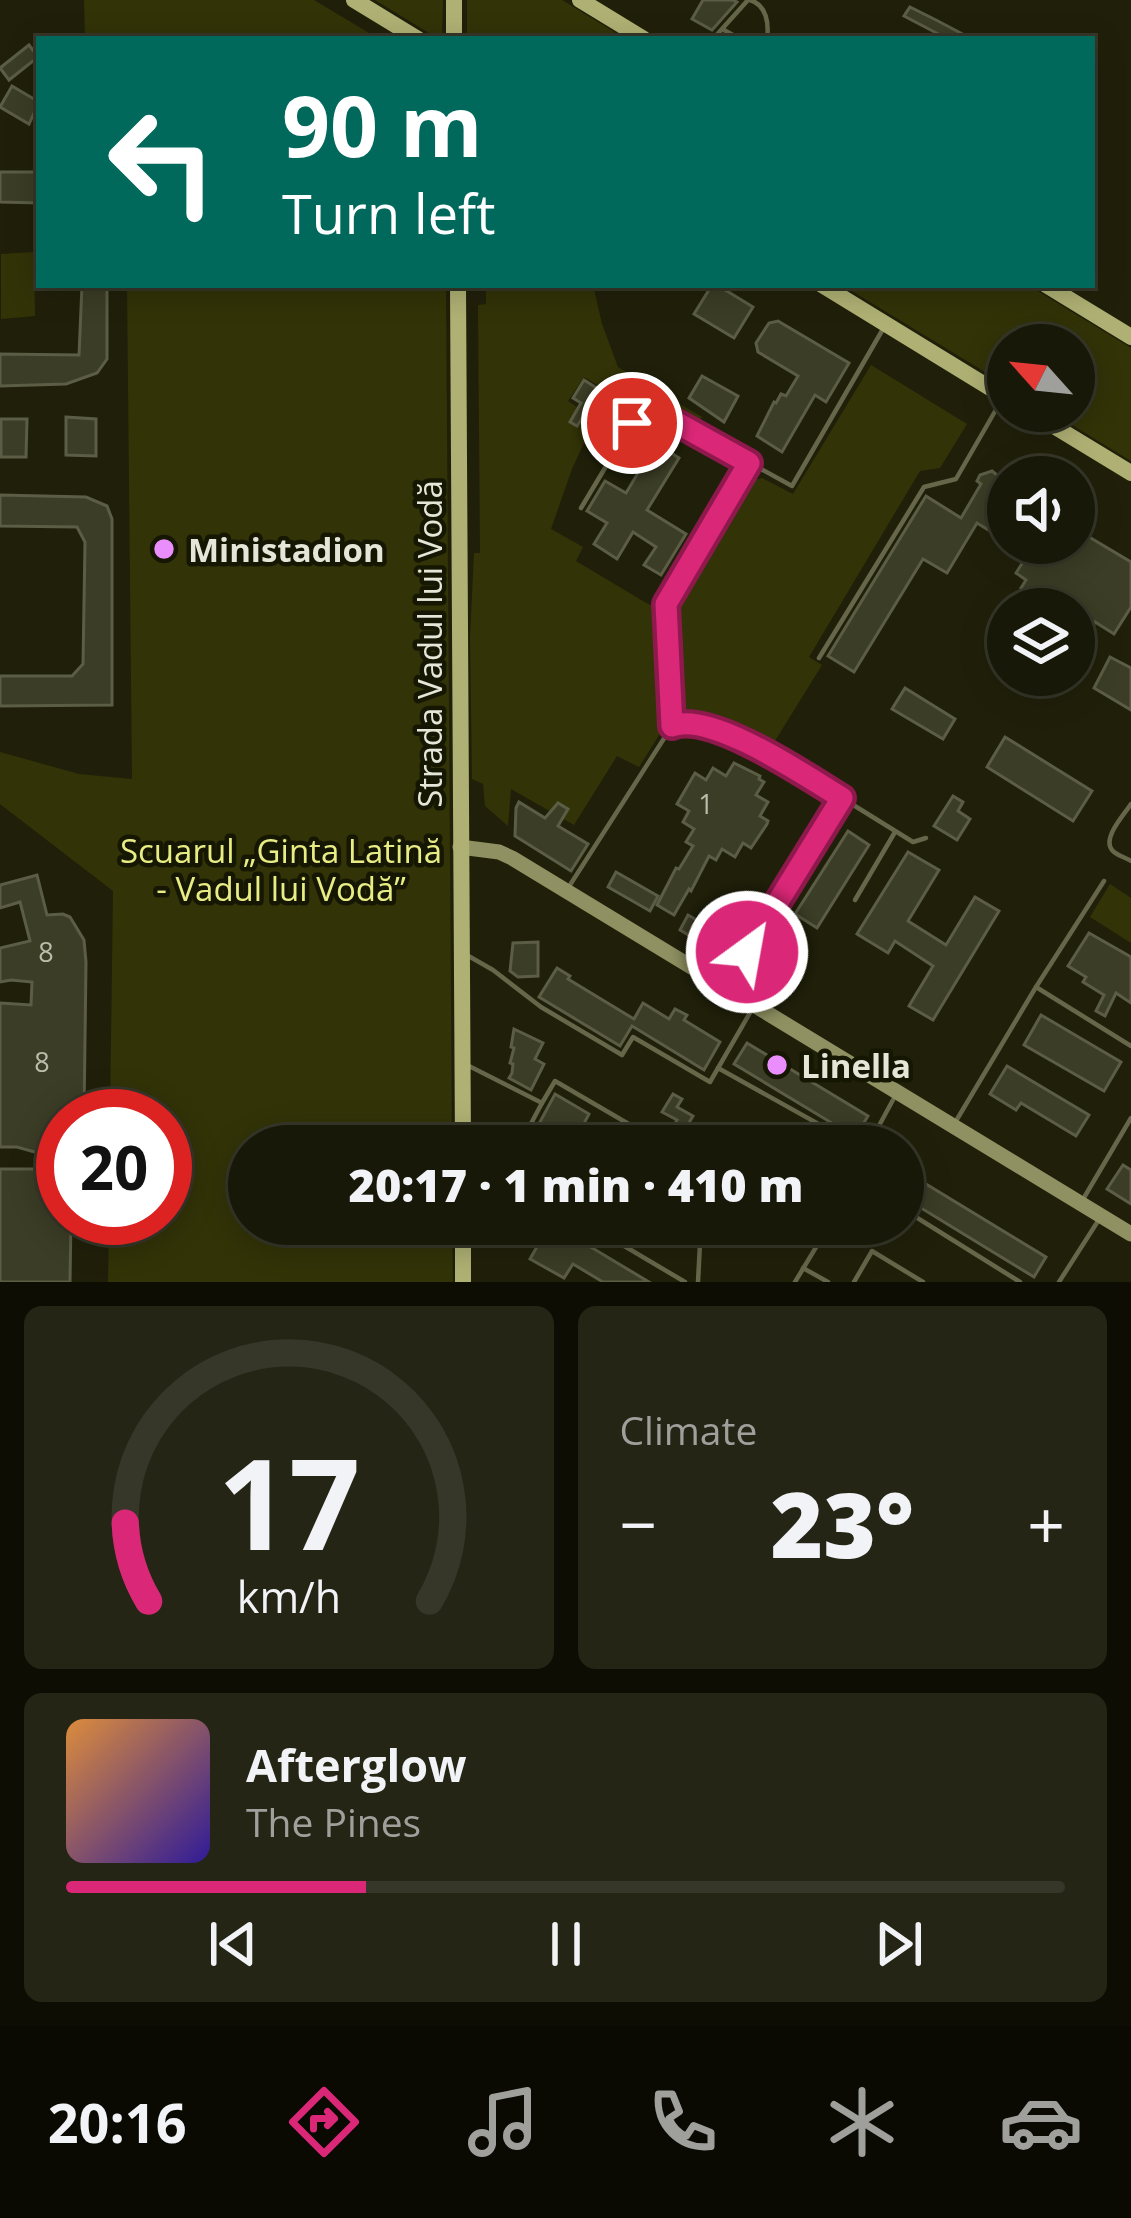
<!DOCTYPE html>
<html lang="en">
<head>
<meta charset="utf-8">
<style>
  body { margin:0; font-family:"Open Sans",sans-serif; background:#252516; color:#f1f3f6; height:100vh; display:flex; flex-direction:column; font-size:45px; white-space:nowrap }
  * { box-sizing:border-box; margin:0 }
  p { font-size:39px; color:#9fa09c }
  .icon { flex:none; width:66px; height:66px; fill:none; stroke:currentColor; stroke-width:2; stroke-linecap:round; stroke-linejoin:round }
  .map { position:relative; height:1282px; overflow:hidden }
  .details { display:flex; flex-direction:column; gap:24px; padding:24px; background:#0d0d04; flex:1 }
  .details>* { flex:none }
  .hud { position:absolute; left:36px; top:36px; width:1059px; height:252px; border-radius:0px; box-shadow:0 6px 30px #0003,0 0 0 3px #363729; background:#00695c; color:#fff; overflow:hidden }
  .needle { width:78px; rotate:297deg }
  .fabs { position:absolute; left:987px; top:324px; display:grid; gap:24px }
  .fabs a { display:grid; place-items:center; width:108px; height:108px; border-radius:50%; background:#181808; box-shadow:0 6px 30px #0003,0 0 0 3px #363729; font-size:60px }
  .speed { position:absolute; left:36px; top:1089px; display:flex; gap:24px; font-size:60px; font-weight:700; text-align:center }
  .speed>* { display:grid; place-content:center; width:156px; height:156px; border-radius:50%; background:#181808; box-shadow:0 6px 30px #0003,0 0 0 3px #363729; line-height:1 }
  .speed .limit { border:18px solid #d22; background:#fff; color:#111 }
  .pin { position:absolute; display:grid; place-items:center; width:102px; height:102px; color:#fff; margin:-51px; border:6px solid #fff; border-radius:50%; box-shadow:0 3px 12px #0007 }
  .me { position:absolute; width:132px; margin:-66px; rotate:32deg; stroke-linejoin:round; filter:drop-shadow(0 0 9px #0008) }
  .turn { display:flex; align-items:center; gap:42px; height:252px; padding:0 48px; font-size:54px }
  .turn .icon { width:156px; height:156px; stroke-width:2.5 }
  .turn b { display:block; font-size:84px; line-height:102px }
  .big { font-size:90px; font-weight:800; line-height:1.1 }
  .details .card { flex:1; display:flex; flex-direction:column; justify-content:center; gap:18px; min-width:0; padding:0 42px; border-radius:18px; background:#252516 }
  .details .dial { align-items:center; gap:0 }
  .dial svg { height:312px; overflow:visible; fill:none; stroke:#363729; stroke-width:7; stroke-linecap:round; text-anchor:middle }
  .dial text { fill:#f1f3f6; stroke:none }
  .song { display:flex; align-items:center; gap:36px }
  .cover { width:144px; height:144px; border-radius:18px; background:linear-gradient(135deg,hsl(30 70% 55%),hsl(250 70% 35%)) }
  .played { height:12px; border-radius:6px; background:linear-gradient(90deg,#db2777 30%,#363729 30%) }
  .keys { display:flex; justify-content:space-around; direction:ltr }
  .heat { display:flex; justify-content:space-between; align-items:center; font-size:66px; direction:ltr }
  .details .tiles { flex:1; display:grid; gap:24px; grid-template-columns:1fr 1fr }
  .card:last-child { grid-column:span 2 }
  .trip { position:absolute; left:228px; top:1125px; width:696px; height:120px; border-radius:60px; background:#181808; box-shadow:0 6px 30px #0003,0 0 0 3px #363729; font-weight:800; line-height:120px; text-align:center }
  .tab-bar { display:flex; height:192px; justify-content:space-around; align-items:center; background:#0a0a03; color:#9fa09c }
  .tab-bar .icon { width:84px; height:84px }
  .tab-bar .selected { color:#db2777 }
  .tab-bar b { font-size:54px; color:#f1f3f6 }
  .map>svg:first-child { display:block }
  .green { fill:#323307 }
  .building { fill:#3c3d26; stroke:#5c5d45; stroke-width:3 }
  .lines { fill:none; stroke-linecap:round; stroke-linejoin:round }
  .service { stroke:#66674a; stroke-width:4.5 }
  .secondary { stroke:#8f9162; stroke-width:15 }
  .primary { stroke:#afb174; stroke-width:16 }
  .route-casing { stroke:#8e194d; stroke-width:30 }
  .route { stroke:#db2777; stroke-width:21 }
  .poi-dot { fill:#ea8dfd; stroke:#161703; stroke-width:4.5 }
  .labels { text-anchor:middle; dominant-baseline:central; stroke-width:9; stroke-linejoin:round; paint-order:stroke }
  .number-label { font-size:27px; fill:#bbbcac }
  .poi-label { font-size:33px; font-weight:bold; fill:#e5e6d8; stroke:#161703; text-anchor:start }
  .street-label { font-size:33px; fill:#e5e6d8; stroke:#161703 }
  .park-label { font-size:33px; fill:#e8ec84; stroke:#161703 }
</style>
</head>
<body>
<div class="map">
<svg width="1131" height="1282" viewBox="0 0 1131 1282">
  <rect width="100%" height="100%" fill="#20200a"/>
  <g class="green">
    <polygon points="84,0 314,0 379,39 85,39"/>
    <polygon points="375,0 443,0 442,35 437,38"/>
    <polygon points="467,0 562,0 626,39 467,39"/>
    <polygon points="34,252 35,316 1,319 1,254"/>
    <polygon points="127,285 446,285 452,1146 249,1146 249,1224 452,1224 453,1282 108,1282 109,1218 165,1218 165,1116 110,1116 113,891 0,804 0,752 79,774 132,779"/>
    <path d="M478,285H593L602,324L618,367L702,417L698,423C672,411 652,401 628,422L605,407L612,394L584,377L568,401L595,419L572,469L551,529L583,547L576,561L648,604L669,611L747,482L762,478L793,494L871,365L967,424L940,468L920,471L809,657L822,665L770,749C730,728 712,713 666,724L639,767L617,756L574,825L511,789L508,826L485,806L483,784L472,779L470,637L474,553H480L478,305L486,304V287Z"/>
    <polygon points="842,285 1028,285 1131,348 1131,461 1049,411 1074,411 1074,345 1008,345 1008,386"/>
    <polygon points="1110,884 1131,898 1131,943 1090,917"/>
  </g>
  <g class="building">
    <polygon points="703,0 733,0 737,2 712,30 692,19"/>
    <polygon points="910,7 936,20 972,39 948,39 904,16"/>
    <polygon points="29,45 38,57 9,80 0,68"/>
    <polygon points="12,86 39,102 29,124 0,107"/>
    <polygon points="0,172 39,172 39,203 0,202"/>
    <polygon points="82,285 107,285 107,359 97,373 66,384 0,386 0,354 79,355"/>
    <polygon points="712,285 717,285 753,307 734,338 694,314"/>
    <polygon points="778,321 849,363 826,402 815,395 782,452 757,436 774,402 776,403 781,394 786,396 798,376 758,352 756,343 769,323"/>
    <polygon points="702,376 738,396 724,422 689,398"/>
    <polygon points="584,380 609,396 598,414 589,408 577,426 570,422 581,403 573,398"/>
    <polygon points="66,417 96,419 96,456 66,455"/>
    <polygon points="1,419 27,419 26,457 1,457"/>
    <polygon points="656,443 679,458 647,510 686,534 661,575 644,565 656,547 633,532 617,559 594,544 607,523 587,511 605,481 626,493"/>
    <polygon points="992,471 1008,484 1008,542 977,523 947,573 923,559 854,672 828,656 926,496 961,518 981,484 977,481 980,475"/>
    <polygon points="0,495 86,497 107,506 112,519 112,705 0,706 0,676 72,676 83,664 85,542 77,527 0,526"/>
    <polygon points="1074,528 1131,562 1131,607 1114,634 1095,622 1091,630 1074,620 1074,609 1056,609 1021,588 1026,580 1016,573 1028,554 1009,543 1074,543"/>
    <polygon points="1110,657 1131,668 1131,710 1094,688"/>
    <polygon points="905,688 955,719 943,739 892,709"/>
    <polygon points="1005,737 1092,791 1073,821 987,767"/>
    <polygon points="734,763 760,776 759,779 764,782 756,795 768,802 760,816 768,821 767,824 751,848 743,843 735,857 722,849 716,860 709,856 691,891 689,889 674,915 657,905 676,868 679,869 693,846 686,842 694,829 683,822 689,811 677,804 695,773 706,780 713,768 726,776"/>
    <polygon points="953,796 963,802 958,811 970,819 957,840 934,826"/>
    <polygon points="519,802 545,818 558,803 568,809 558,826 588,844 571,871 515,836 516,808"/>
    <polygon points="848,831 869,845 817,928 795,914"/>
    <polygon points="908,852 939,870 908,921 946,945 975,897 999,911 933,1020 909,1006 933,966 895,941 888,953 857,934"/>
    <polygon points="616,872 658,896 650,911 608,887"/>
    <polygon points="37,875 47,915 63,914 70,917 84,940 86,962 84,1116 63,1116 63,1160 17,1147 0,1147 0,1003 31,1005 32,982 11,980 0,982 0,948 30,941 20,902 0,908 0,885"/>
    <polygon points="688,915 719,933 710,948 680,930"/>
    <polygon points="1089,933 1131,957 1131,1003 1116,993 1105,1016 1096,1011 1104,995 1083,982 1086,977 1068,966"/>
    <polygon points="538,942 538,976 518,977 510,971 513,943"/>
    <polygon points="557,968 570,976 568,979 634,1019 643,1003 669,1019 675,1009 687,1015 684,1020 720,1042 704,1070 632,1026 620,1046 539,997"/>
    <polygon points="1041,1015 1121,1062 1104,1091 1024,1045"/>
    <polygon points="514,1029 543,1043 535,1059 544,1064 531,1090 509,1078 512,1073 513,1064 510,1063 514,1048 511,1047"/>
    <polygon points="747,1043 868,1116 855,1137 734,1064"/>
    <polygon points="1007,1066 1089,1115 1076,1136 1021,1103 1016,1110 990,1094"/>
    <polygon points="555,1094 589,1114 580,1131 605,1146 527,1146"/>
    <polygon points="673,1094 682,1099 677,1107 693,1116 683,1133 673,1128 677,1120 662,1112"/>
    <polygon points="1123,1165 1131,1170 1131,1204 1107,1189"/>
    <polygon points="0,1169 63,1169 63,1218 71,1218 70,1282 0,1282"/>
    <polygon points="903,1170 1046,1257 1034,1277 903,1197"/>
    <polygon points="550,1224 595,1224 584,1243 649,1282 603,1282 573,1264 564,1278 530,1259"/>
  </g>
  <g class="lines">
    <g class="service">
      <path d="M750,0C767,5 769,24 767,39"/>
      <polyline points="724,30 740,39"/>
      <polyline points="713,39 748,0"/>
      <polyline points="581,508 632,423 639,417 659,413 792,486 883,329"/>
      <polyline points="819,658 924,487 956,479 1001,401"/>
      <path d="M672,726C710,711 807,777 842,798L728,983"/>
      <polyline points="842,798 913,842 926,838"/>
      <path d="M1131,804C1124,815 1102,838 1112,850C1117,856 1125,857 1131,861"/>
      <polyline points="570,885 672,726 666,605 749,463"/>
      <polyline points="855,900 895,832"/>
      <polyline points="465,954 493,970 541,1007 622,1055 633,1037 710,1082 751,1011"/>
      <polyline points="1036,987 1131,1046"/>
      <polyline points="467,1065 542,1103 555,1081 651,1137 670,1134 691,1146"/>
      <polyline points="718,1068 858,1146"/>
      <polyline points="956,1121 1036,987 1104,881"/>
      <polyline points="519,1146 542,1103"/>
      <polyline points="868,1146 894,1098"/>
      <polyline points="1082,1201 1131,1118"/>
      <polyline points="903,1209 1020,1282"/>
      <polyline points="515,1224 521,1228 541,1224"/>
      <polyline points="603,1224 609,1237 685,1282"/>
      <polyline points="663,1224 699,1246"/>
      <polyline points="803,1268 828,1282"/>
      <polyline points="698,1282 701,1224"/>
      <polyline points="795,1282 830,1224"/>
      <polyline points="854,1282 872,1251 923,1282"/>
      <polyline points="1059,1282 1098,1221"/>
    </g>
    <polyline class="secondary" points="460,847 499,852 512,858 1131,1234"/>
    <g class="primary">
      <polyline points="354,0 418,39"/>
      <polyline points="580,0 644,39"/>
      <polyline points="454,39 454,0"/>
      <polyline points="458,285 463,1146"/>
      <polyline points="822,285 1008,399"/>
      <polyline points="1046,285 1131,337"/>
      <polyline points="1029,411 1131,473"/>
      <polyline points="463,1224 463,1282"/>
    </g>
  </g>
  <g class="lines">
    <g class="route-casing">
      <path id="route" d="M632,423L639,417L659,413L749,463L666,604L672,726C711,711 806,776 842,798L747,952"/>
    </g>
    <use href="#route" class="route"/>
  </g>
  <g class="poi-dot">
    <circle cx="164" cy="549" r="12"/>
    <circle cx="777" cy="1065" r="12"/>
  </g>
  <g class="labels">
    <g class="number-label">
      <text x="706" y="803">1</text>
      <text x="46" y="951">8</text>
      <text x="42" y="1061">8</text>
    </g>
    <g class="poi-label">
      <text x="188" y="549">Ministadion</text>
      <text x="801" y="1065">Linella</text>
    </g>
    <g class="street-label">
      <text transform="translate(429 644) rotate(-90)">Strada Vadul lui Vodă</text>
    </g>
    <g class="park-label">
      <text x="281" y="850">Scuarul „Ginta Latină<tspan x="281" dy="38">- Vadul lui Vodă”</tspan></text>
    </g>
  </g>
</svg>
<div class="fabs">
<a><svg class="needle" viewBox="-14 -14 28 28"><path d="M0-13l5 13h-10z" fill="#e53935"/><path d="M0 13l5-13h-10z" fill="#9fa09c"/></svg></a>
<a><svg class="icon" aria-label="sound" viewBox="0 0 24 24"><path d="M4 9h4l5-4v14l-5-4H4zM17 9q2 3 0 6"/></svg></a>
<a><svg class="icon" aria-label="layers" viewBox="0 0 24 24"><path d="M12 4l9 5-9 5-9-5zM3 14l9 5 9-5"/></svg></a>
</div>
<div class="speed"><div class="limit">20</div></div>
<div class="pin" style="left:632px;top:423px;background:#d93025"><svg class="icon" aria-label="arrive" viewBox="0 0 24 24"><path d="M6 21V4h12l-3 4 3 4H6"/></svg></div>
<svg class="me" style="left:747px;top:952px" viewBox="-20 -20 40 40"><circle r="17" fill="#db2777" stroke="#fff" stroke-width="3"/><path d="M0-11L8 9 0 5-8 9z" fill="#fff"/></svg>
<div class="trip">20:17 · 1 min · 410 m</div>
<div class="hud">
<div class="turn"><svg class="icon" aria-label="left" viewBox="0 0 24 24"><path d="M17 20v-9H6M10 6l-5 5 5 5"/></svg><div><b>90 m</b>Turn left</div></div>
</div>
</div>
<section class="details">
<div class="tiles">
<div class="card dial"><svg viewBox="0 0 100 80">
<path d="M14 69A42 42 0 1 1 86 69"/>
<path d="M14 69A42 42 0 0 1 8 49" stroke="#db2777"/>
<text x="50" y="56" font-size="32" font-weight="700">17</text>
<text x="50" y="72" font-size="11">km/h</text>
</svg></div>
<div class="card"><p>Climate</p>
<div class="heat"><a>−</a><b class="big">23°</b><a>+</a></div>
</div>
<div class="card">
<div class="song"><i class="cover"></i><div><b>Afterglow</b><p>The Pines</p></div></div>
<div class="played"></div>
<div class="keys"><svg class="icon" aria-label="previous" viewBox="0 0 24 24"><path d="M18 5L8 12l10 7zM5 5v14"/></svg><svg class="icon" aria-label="pause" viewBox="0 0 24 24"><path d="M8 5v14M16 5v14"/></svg><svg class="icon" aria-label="next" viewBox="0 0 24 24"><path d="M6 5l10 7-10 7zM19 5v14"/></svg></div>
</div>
</div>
</section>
<nav class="tab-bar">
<b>20:16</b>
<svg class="icon selected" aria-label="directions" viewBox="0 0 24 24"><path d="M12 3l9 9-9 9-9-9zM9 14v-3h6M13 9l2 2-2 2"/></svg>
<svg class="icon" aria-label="music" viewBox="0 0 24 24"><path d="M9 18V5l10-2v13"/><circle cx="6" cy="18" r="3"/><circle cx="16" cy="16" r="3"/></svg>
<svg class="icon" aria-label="phone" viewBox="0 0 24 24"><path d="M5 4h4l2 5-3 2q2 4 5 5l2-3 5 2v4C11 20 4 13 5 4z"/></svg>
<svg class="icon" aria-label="climate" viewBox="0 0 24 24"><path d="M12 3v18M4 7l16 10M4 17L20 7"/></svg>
<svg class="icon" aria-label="car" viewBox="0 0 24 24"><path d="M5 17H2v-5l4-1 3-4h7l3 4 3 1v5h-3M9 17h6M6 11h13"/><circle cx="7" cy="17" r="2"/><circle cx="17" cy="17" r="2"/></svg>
</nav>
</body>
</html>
